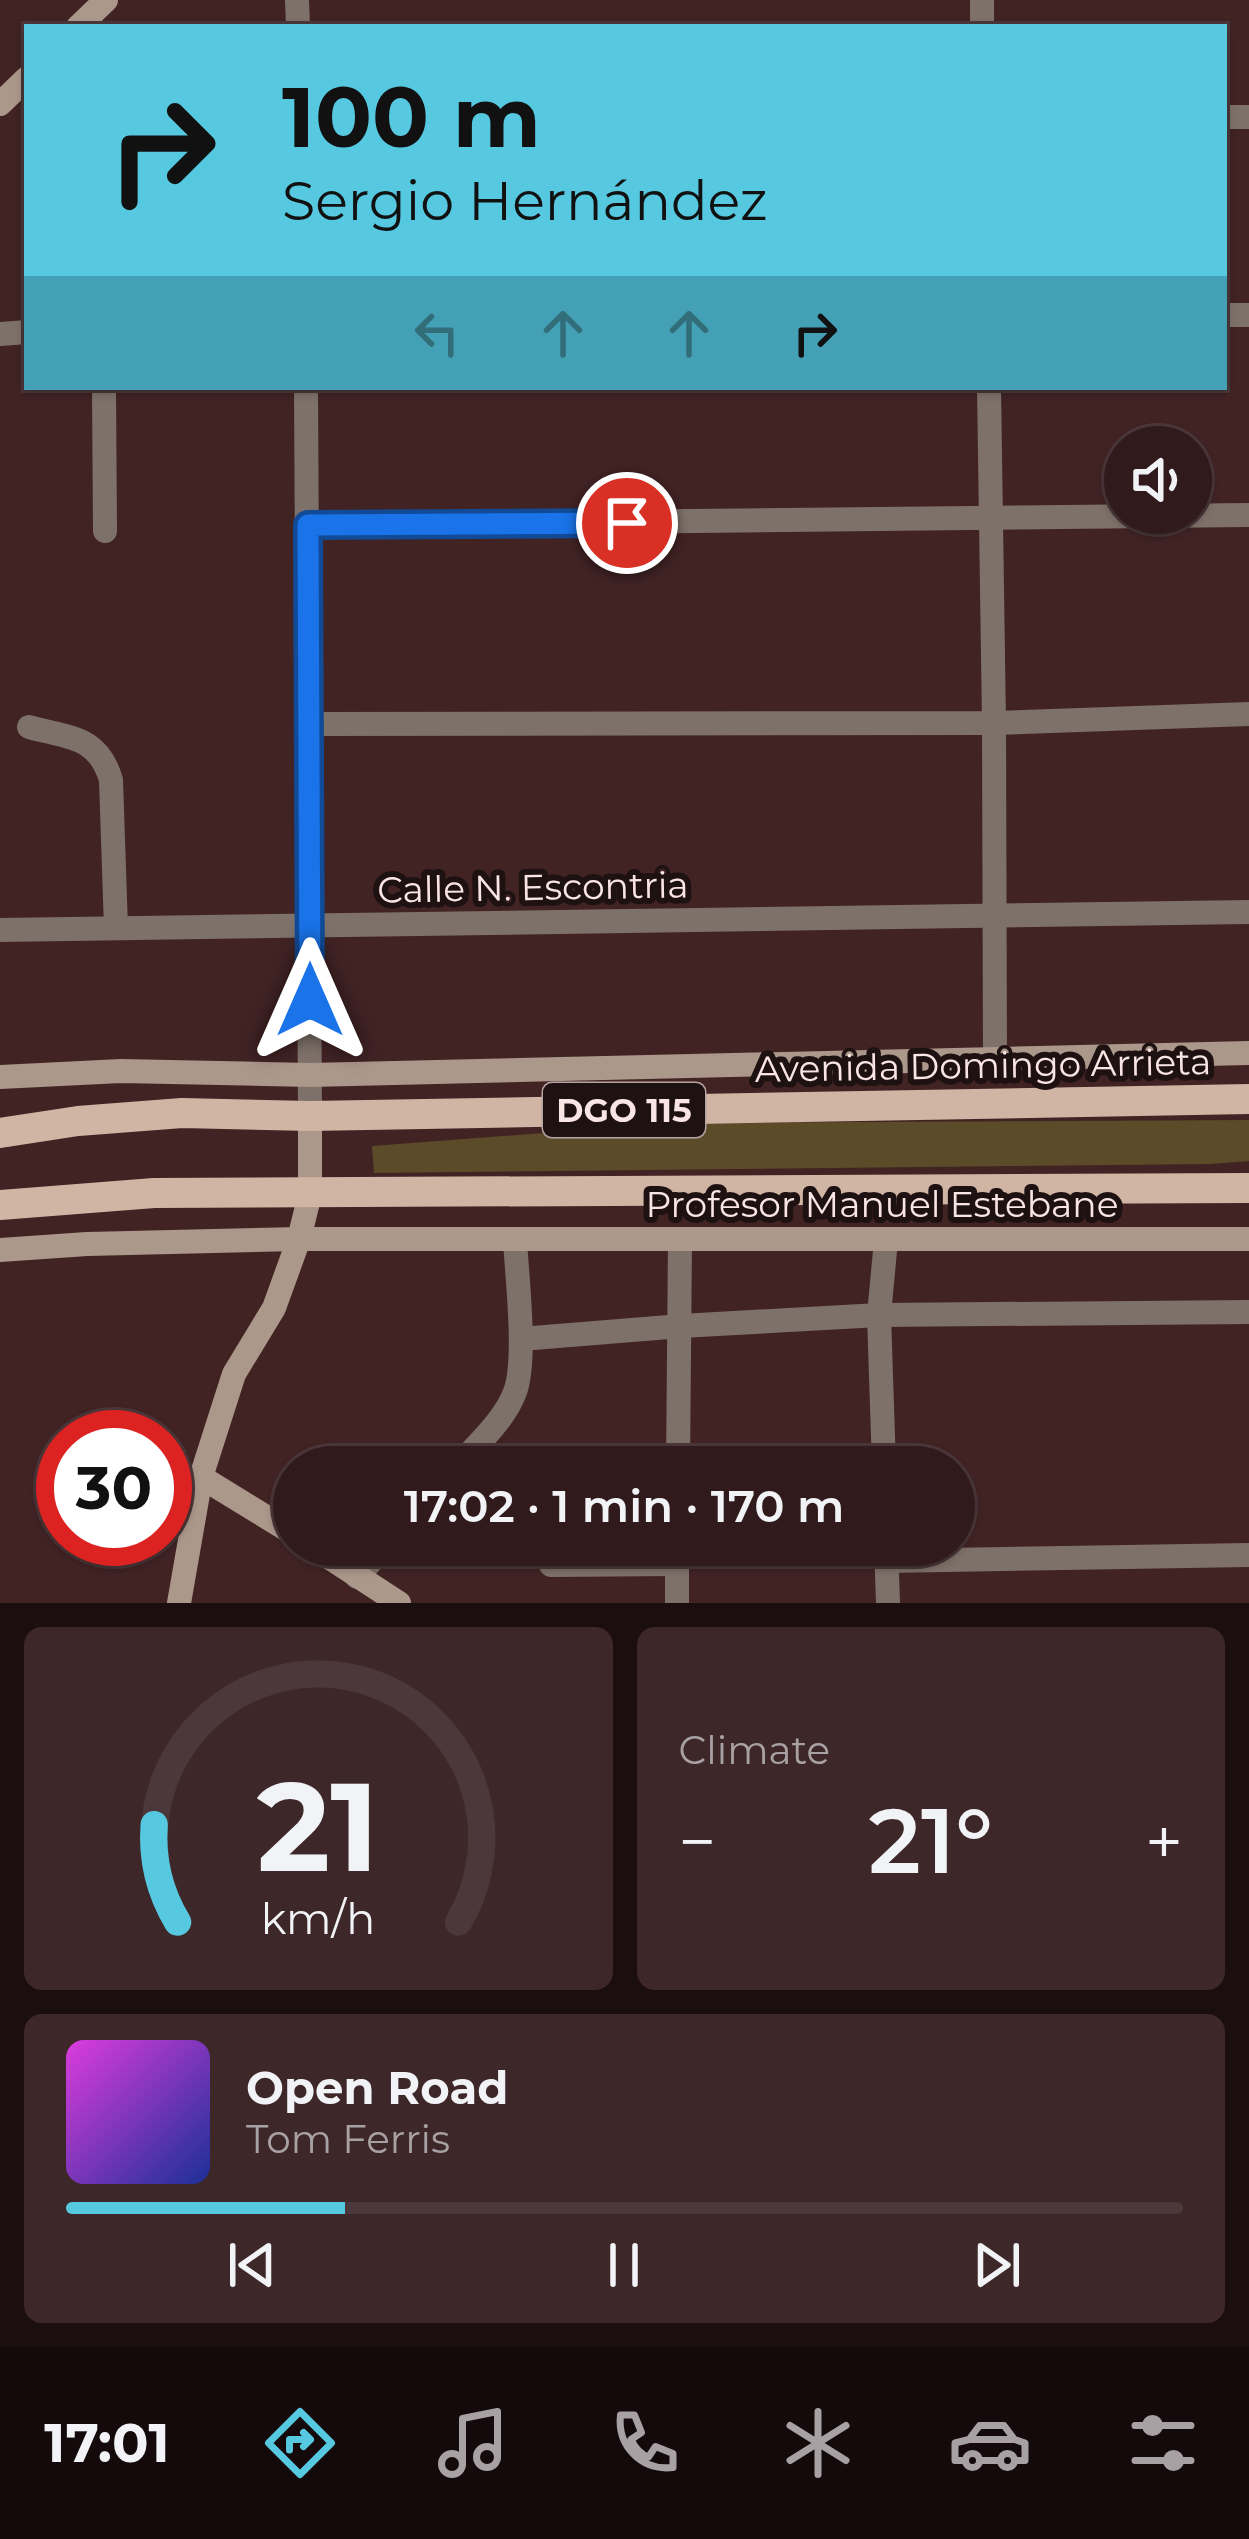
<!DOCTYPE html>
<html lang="en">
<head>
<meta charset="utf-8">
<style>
  body { margin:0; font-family:Montserrat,sans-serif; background:#3d2728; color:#f1f3f6; height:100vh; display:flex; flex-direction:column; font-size:45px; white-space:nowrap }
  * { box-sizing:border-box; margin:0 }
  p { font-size:39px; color:#a8a1a3 }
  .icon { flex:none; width:66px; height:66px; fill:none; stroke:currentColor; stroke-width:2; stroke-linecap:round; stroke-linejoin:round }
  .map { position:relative; height:1603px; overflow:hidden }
  .drawer { display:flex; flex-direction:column; gap:24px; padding:24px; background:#1b0e0f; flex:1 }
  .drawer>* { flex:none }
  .guide { position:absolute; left:24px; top:24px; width:1203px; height:366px; border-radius:0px; box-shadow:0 3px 9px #0004,0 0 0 3px #4c383a; background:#56c9e1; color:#111; overflow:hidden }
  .fabs { position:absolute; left:1104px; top:426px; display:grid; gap:24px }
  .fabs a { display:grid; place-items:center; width:108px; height:108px; border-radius:50%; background:#311a1b; box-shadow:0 3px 9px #0004,0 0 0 3px #4c383a; font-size:60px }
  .speed { position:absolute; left:36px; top:1410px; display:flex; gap:24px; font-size:60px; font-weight:700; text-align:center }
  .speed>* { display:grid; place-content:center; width:156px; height:156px; border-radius:50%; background:#311a1b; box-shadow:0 3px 9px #0004,0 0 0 3px #4c383a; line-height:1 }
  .speed .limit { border:18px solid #d22; background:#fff; color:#111 }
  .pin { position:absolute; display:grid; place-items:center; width:102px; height:102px; color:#fff; margin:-51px; border:6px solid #fff; border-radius:50%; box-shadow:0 3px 12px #0007 }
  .me { position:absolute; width:132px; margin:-66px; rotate:0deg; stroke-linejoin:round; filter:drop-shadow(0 0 9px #0008) }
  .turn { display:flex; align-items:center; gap:42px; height:252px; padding:0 60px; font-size:54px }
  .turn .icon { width:156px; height:156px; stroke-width:2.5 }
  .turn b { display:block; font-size:84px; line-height:102px }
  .lanes { display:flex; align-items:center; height:114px; padding:0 60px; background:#0003; justify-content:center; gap:60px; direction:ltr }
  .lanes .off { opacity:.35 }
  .big { font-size:90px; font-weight:600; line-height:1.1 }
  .drawer .widget { flex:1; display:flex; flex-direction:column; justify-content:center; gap:18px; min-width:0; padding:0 42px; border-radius:18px; background:#3d2728 }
  .drawer .dial { align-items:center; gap:0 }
  .dial svg { height:312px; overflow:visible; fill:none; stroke:#4c383a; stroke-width:7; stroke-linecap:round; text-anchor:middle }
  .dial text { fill:#f1f3f6; stroke:none }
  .song { display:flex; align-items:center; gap:36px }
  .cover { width:144px; height:144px; border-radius:18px; background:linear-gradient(135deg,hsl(300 70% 55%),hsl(230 70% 35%)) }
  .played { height:12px; border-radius:6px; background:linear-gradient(90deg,#56c9e1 25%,#4c383a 25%) }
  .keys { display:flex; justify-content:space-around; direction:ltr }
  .heat { display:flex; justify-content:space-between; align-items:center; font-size:66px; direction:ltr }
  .drawer .tiles { flex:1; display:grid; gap:24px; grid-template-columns:1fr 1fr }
  .widget:last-child { grid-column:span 2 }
  .trip { position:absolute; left:273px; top:1446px; width:702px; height:120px; border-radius:60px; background:#311a1b; box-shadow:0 3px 9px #0004,0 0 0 3px #4c383a; font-weight:600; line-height:120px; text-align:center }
  .menu { display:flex; height:192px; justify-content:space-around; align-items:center; background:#140a0b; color:#a8a1a3 }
  .menu .icon { width:84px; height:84px }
  .menu .on { color:#56c9e1 }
  .menu b { font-size:54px; color:#f1f3f6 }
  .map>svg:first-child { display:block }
  .green { fill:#5b4b28 }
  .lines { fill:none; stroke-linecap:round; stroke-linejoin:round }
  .street { stroke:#7e7169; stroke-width:24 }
  .secondary { stroke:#ac978b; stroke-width:24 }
  .primary { stroke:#d0b5a5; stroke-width:30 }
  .route-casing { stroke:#114b97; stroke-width:30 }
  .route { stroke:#1a73e8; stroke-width:21 }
  .labels { text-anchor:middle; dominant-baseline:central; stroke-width:12; stroke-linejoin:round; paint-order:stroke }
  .shield { fill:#1e1111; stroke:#b7a5a5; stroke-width:3 }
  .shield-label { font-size:33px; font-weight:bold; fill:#f9e5e4 }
  .street-label { font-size:36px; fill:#f9e5e4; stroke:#1e1111 }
</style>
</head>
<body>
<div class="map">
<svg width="1249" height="1603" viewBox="0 0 1249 1603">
  <rect width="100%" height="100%" fill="#412324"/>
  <polygon class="green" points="1249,1120 1249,1161 1211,1164 374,1173 372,1146 676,1123"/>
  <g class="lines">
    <g class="street">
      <polyline points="297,0 298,27"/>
      <polyline points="982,0 982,27"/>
      <polyline points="1224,117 1249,117"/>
      <polyline points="1224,315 1249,315"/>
      <polyline points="0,334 27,332"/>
      <polyline points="104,387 105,531"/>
      <polyline points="306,387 310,1116"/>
      <polyline points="989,387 994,723 995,1059"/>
      <polyline points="308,525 1249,515"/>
      <polyline points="309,724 994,723 1249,714"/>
      <path d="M29,727C68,738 98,735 111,780L116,928"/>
      <polyline points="0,930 1249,912"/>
      <polyline points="521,1339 681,1326 879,1315 1249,1312"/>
      <path d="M457,1467C477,1444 504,1421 515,1392C527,1359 517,1278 515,1240"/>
      <polyline points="678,1467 680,1240"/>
      <polyline points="884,1467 879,1315 886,1240"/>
      <polyline points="677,1545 677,1603"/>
      <polyline points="886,1545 888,1603"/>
      <polyline points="886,1561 1249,1555"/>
      <polyline points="551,1565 676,1564"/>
      <polyline points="357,1577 386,1545"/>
    </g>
    <g class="secondary">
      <polyline points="78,27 106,0"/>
      <polyline points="0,104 27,78"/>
      <polyline points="0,1077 121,1071 310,1075 1249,1053"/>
      <polyline points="0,1250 87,1244 299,1239 1249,1239"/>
      <polyline points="201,1477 294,1534"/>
      <polyline points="310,1545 399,1603"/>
      <polyline points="179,1603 201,1477 234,1374 274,1308 299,1239 310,1194 310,1116"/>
    </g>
    <g class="primary">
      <polyline points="0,1133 78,1121 182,1113 310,1116 1249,1099"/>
      <polyline points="0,1205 154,1193 1249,1188"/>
    </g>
  </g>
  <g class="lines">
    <g class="route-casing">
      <polyline id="route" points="310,1000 308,525 627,523"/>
    </g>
    <use href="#route" class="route"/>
  </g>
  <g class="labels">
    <rect class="shield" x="543" y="1083" width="162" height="54" rx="9"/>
    <g class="shield-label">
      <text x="624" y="1110">DGO 115</text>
    </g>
    <g class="street-label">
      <text transform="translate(533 887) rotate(-1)">Calle N. Escontria</text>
      <text transform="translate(983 1065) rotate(-1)">Avenida Domingo Arrieta</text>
      <text x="882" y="1204">Profesor Manuel Estebane</text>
    </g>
  </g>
</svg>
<div class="fabs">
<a><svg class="icon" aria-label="sound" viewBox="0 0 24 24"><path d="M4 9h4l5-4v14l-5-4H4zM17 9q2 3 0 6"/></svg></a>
</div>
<div class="speed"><div class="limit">30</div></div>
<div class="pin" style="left:627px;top:523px;background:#d93025"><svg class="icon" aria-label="arrive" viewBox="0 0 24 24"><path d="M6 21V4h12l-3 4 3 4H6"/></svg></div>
<svg class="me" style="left:310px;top:1000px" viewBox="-20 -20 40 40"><path d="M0-17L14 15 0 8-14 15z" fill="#1a73e8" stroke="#fff" stroke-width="4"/></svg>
<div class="trip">17:02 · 1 min · 170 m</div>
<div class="guide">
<div class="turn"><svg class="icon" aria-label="right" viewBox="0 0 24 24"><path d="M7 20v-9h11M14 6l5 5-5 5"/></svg><div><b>100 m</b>Sergio Hernández</div></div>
<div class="lanes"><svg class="icon off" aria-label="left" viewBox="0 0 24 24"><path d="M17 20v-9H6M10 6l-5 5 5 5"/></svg><svg class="icon off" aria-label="ahead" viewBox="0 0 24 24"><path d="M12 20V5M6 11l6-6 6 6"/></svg><svg class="icon off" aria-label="ahead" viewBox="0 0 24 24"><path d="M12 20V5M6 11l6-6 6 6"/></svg><svg class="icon" aria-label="right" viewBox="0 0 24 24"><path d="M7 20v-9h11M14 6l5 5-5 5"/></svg></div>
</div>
</div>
<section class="drawer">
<div class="tiles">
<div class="widget dial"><svg viewBox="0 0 100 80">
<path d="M14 69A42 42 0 1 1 86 69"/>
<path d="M14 69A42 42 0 0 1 8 44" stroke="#56c9e1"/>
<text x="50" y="56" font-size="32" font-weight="700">21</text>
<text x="50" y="72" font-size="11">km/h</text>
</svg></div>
<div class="widget"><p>Climate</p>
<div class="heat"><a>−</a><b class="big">21°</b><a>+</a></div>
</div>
<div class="widget">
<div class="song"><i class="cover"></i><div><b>Open Road</b><p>Tom Ferris</p></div></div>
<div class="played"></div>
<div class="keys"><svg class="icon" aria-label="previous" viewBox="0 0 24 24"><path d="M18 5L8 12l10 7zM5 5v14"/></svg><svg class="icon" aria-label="pause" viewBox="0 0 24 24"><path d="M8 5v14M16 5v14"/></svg><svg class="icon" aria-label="next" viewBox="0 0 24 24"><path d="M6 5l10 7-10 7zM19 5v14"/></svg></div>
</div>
</div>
</section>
<nav class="menu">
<b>17:01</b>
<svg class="icon on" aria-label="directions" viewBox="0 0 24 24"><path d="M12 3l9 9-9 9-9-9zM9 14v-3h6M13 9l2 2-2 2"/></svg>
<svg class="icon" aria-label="music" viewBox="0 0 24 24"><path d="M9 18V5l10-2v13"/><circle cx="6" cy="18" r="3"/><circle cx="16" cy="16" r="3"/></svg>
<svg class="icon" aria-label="phone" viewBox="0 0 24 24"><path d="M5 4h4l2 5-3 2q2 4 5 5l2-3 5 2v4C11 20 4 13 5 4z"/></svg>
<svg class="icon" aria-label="climate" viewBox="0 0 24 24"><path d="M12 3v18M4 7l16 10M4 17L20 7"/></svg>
<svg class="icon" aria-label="car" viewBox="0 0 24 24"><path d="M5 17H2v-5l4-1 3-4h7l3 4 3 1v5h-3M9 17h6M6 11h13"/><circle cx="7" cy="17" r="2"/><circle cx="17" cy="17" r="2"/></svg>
<svg class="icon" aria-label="filters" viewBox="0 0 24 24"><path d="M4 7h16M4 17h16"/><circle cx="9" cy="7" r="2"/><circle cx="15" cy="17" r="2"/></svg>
</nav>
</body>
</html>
